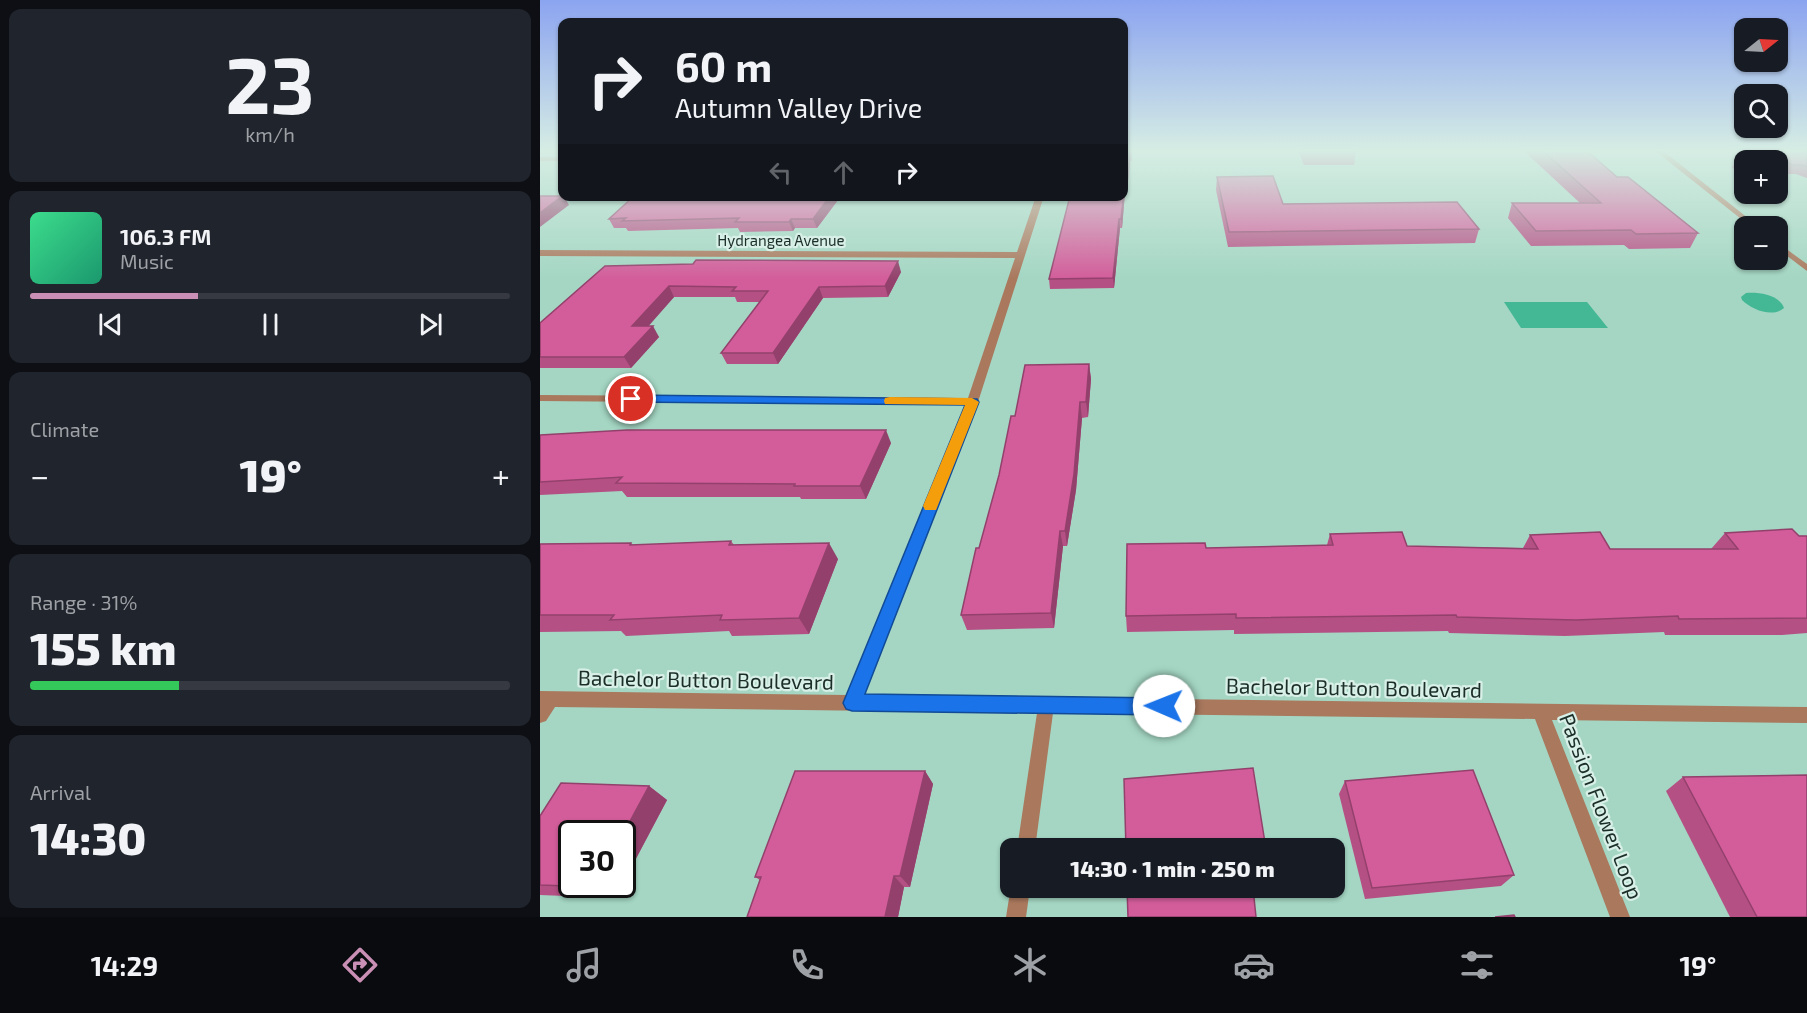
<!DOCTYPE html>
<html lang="en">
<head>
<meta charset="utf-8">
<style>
  body { margin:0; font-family:"Exo 2",sans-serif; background:#20242c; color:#f1f3f6; height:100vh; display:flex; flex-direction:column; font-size:22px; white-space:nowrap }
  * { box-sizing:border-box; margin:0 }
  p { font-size:20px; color:#9ea1a6 }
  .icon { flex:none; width:33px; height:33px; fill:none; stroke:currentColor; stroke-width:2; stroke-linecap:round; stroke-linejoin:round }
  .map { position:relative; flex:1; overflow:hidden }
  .drawer { display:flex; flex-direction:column; gap:9px; padding:9px; background:#0d0f14; width:540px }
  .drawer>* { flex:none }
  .hud { position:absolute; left:18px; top:18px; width:570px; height:183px; border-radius:12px; box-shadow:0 2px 4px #0004; background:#171b24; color:#f1f3f6; overflow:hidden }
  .needle { width:39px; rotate:72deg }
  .controls { position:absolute; left:1194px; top:18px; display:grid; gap:12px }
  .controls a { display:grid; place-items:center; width:54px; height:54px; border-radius:12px; background:#171b24; box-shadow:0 2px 4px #0004; font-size:30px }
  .speed { position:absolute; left:18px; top:820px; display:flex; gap:12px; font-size:30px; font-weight:700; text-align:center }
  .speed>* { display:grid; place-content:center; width:78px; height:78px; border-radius:50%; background:#171b24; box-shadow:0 2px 4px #0004; line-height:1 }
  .speed .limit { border:3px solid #111; border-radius:9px; background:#fff; color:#111 }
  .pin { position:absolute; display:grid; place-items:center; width:51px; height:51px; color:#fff; margin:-26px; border:3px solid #fff; border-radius:50%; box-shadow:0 2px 6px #0007 }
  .me { position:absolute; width:66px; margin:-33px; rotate:271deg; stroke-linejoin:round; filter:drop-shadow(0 0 4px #0008) }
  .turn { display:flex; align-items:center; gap:21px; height:126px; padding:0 18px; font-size:27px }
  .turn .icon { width:78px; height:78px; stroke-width:2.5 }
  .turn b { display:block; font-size:42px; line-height:51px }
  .lanes { display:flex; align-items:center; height:57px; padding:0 18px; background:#0003; justify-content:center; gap:30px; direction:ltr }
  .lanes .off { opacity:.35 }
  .big { font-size:45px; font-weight:800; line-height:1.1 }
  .drawer .widget { flex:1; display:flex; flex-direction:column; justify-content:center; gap:9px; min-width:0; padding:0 21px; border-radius:12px; background:#20242c }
  .drawer .dial { align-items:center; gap:0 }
  .dial b { font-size:78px; line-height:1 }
  .song { display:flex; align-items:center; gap:18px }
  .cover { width:72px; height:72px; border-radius:9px; background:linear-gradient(135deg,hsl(150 70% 55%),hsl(160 70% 35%)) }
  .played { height:6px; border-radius:3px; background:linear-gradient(90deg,#ca8fb5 35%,#363941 35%) }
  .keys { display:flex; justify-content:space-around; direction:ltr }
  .heat { display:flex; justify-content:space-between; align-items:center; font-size:33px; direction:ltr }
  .charge { height:9px; border-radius:4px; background:linear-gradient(90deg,#34c759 31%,#363941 0) }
  .trip { position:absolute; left:460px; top:838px; width:345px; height:60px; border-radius:12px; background:#171b24; box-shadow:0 2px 4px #0004; font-weight:800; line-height:60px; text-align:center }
  .tabs { display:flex; height:96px; justify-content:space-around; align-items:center; background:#090b0e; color:#9ea1a6 }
  .tabs .icon { width:42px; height:42px }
  .tabs .active { color:#ca8fb5 }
  .tabs b { font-size:27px; color:#f1f3f6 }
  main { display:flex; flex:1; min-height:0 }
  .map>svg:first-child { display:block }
  .green { fill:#44b795 }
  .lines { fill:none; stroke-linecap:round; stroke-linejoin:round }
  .minor { fill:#a9785d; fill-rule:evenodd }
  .tertiary { fill:#a9785d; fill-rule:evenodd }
  .wall { fill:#b55084 }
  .shaded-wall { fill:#93416c }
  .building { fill:#d25d9a; stroke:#93416c; stroke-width:1.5 }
  .route { fill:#1a73e8; stroke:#114b97; stroke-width:1.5 }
  .slow { fill:#f59e0b }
  .labels { text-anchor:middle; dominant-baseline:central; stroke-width:4.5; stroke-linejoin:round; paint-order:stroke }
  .far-street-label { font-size:15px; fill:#1b2e28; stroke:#d8f0e7 }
  .near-street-label { font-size:21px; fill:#1b2e28; stroke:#d8f0e7 }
</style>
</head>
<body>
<main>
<section class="drawer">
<div class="widget dial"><b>23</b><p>km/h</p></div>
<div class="widget">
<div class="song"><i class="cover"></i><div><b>106.3 FM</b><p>Music</p></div></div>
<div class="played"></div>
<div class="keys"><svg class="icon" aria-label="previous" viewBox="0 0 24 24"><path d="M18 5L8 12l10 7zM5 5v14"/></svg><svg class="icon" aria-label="pause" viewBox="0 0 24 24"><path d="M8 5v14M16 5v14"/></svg><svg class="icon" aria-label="next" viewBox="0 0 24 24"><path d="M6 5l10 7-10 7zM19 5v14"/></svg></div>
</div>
<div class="widget"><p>Climate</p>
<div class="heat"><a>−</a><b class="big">19°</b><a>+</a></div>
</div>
<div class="widget"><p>Range · 31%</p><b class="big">155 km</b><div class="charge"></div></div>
<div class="widget"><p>Arrival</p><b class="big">14:30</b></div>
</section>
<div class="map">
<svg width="1267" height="917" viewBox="0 0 1267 917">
  <rect width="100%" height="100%" fill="#a4d6c3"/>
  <g class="green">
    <path d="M1206,293C1220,292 1239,295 1244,308C1233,318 1212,310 1202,300L1201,297Z"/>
    <polygon points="964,302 1047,302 1068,328 981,328"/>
  </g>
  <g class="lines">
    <g class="minor">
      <rect x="0" y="157" width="22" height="4"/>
      <polygon points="496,196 504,196 438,402 323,695 1267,707 1267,723 1012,720 1090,917 1070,917 995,719 513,713 495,849 477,849 497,713 15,707 6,721 0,723 0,691 307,695 425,405 0,401 0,395 428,398 475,258 0,256 0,250 477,252"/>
      <polygon points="471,886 471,888 490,888 486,917 466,917"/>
    </g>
    <g class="tertiary">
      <polygon points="1114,150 1122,150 1218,226 1210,226"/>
      <polygon points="1238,243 1267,264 1267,271 1238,249"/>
    </g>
  </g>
  <g class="wall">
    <polygon points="584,150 592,150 592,161 590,161 588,181 586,181 582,228 580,228 574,288 510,289 509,279"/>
    <polygon points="758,150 815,150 816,151 814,165 764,165"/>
    <polygon points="983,150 1046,150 1077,177 1158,233 1150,248 1089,249 1084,245 991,246 968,218 972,203 1040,203"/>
    <polygon points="1201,150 1267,150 1267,178 1256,174 1247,174 1238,167 1238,160 1204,160 1204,170 1192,168"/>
    <polygon points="677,177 743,204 939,229 935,243 688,247 676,190"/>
    <polygon points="94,196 301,196 277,228 255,228 253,231 200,232 198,228 88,231 86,228 74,228 69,219"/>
    <polygon points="65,266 361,272 348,297 283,298 238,364 187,364 181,353 220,302 197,302 195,297 134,297 108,326 119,337 91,368 0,368 0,323"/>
    <polygon points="549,364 551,379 548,417 542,418 536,490 527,546 523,546 514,628 427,630 421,615 475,416"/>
    <polygon points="0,435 351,443 326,499 261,499 260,497 87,497 82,491 0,495"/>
    <polygon points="1185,533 1267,536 1267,633 1242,635 1125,635 1124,632 1025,636 909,633 908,631 694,634 694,630 587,632 586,616 787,545 790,534 867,546 983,548 990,535 1070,549 1171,549"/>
    <polygon points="191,541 194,545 298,559 269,634 192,636 189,631 86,636 81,631 0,632 0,544 91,543 93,545"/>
    <polygon points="385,771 393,784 370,887 364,887 358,917 207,917 220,880 215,877"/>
    <polygon points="1143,777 1267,917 1190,917 1126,791"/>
    <polygon points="805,781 974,875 961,886 825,899 799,794"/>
    <polygon points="109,786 127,800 82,885 82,834 32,885 82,885 76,898 0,895 0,816"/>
  </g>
  <g class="shaded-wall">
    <polygon points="589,152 590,161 588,181 588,172"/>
    <polygon points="586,172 586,181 582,228 581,219"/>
    <polygon points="22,196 24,196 29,205 0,227 0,213"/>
    <polygon points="290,196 301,196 277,228 273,219"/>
    <polygon points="251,219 255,228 253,231 249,222"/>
    <polygon points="579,219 580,228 574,288 573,278"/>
    <polygon points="358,261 361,272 348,297 345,286"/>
    <polygon points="129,286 134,297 99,337 92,326"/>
    <polygon points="279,287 283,298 238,364 233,353"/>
    <polygon points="113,326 119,337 91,368 84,357"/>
    <polygon points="549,364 551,379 548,417 546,402"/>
    <polygon points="540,402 542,418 536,490 527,546 525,531"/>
    <polygon points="346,430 351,443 326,499 320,486"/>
    <polygon points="520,531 523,546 514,628 511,613"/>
    <polygon points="289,543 298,559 269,634 259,618"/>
    <polygon points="385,771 393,784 370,887 360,876"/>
    <polygon points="109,786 127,800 82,885 82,836"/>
    <polygon points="354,876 364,887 358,917 345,917"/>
    <polygon points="56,885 82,885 76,898 55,887"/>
  </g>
  <g class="building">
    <polygon points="584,150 592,150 591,152 589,152 588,172 586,172 581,219 579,219 573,278 509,279 530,196 584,196"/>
    <polygon points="765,150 815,150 816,151 766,152"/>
    <polygon points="1002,150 1046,150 1077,177 1088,177 1158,233 1096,234 1091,230 996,231 972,203 1061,203"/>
    <polygon points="1201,150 1267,150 1267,167 1262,165 1252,165 1237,155 1234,160 1206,160 1196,159"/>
    <polygon points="733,176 743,204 917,202 939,229 689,232 677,177"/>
    <polygon points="0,196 22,196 0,213"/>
    <polygon points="94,196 290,196 273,219 251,219 249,222 195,222 199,218 82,221 86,218 69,219"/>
    <polygon points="156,260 358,261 345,286 279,287 233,353 181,353 228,291 192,291 196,287 129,286 92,326 113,326 84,357 0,357 0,323 65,266 153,264"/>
    <polygon points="549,364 546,402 540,402 534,474 525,531 520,531 511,613 421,615 436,548 439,548 459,475 471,416 475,416 485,365"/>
    <polygon points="87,430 346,430 320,486 254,486 255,484 76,483 82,477 0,482 0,435"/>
    <polygon points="1252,529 1259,536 1267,536 1267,618 1139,619 1138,616 1036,620 917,617 916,615 696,618 696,614 586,616 587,544 665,543 666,548 793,545 790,534 862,532 867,546 998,549 990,535 1060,532 1070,549 1198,549 1185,533"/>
    <polygon points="191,541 189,545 289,543 259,618 180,620 182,615 70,620 74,615 0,615 0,544 91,543 90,545"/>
    <polygon points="713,768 726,849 586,849 584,779"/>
    <polygon points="933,770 974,875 832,888 805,781"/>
    <polygon points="255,771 385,771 360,876 354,876 345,917 207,917 221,877 215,877"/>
    <polygon points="1267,775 1267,917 1217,917 1143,777"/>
    <polygon points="21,783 109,786 82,836 82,834 32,834 32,885 56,885 55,887 0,885 0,816"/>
    <polygon points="587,888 713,888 716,917 588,917"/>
    <polygon points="974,915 975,917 955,917"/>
  </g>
  <linearGradient id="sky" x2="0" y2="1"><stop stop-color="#8ba4f0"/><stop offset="0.54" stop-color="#d6ede4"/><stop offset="1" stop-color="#d6ede4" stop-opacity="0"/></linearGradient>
  <rect width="1267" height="279" fill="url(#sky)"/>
  <polygon class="route" points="91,395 437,399 439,402 325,694 624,698 630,700 633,706 630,713 624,715 312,711 306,709 303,703 425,405 87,402 85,399"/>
  <polygon class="slow" points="350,397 432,398 439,402 396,510 385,510 383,506 425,405 345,404 344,401 345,398"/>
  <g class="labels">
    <g class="far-street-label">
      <text x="241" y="240">Hydrangea Avenue</text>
    </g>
    <g class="near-street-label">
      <text transform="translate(166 679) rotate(1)">Bachelor Button Boulevard</text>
      <text transform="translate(814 687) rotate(1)">Bachelor Button Boulevard</text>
      <text transform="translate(1062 806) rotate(69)">Passion Flower Loop</text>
    </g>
  </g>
</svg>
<div class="controls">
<a><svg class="needle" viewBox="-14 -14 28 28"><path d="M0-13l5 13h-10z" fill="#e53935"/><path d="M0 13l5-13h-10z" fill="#9ea1a6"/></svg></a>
<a><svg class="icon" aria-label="search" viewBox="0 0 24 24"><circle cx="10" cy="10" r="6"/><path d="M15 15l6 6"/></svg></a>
<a>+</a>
<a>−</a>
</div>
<div class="speed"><div class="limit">30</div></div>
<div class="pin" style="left:91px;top:399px;background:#d93025"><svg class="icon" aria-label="arrive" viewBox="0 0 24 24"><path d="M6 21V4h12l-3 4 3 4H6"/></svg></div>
<svg class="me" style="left:624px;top:706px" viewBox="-20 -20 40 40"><circle r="19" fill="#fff"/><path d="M0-13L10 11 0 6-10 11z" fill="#1a73e8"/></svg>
<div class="trip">14:30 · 1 min · 250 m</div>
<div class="hud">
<div class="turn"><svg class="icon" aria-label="right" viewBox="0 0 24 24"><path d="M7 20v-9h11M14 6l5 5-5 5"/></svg><div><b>60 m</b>Autumn Valley Drive</div></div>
<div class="lanes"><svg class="icon off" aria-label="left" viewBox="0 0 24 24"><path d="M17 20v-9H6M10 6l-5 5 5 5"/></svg><svg class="icon off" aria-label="ahead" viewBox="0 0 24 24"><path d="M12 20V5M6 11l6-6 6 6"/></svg><svg class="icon" aria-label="right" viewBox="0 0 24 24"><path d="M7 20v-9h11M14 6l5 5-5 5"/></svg></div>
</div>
</div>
</main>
<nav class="tabs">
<b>14:29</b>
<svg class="icon active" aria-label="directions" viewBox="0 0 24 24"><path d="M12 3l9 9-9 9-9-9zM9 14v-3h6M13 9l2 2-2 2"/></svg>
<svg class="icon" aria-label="music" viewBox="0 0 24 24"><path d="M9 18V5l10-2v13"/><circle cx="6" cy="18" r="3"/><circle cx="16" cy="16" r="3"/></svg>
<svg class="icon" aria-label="phone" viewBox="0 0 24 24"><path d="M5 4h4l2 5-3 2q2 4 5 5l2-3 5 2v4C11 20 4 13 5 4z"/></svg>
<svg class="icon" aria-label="climate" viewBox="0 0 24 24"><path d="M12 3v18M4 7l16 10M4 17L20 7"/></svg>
<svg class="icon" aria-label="car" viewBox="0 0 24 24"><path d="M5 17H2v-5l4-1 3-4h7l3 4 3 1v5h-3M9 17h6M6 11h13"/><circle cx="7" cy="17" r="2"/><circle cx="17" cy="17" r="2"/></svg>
<svg class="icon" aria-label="filters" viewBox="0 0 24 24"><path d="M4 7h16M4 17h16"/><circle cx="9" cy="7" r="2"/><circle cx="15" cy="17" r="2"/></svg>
<b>19°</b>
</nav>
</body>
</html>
